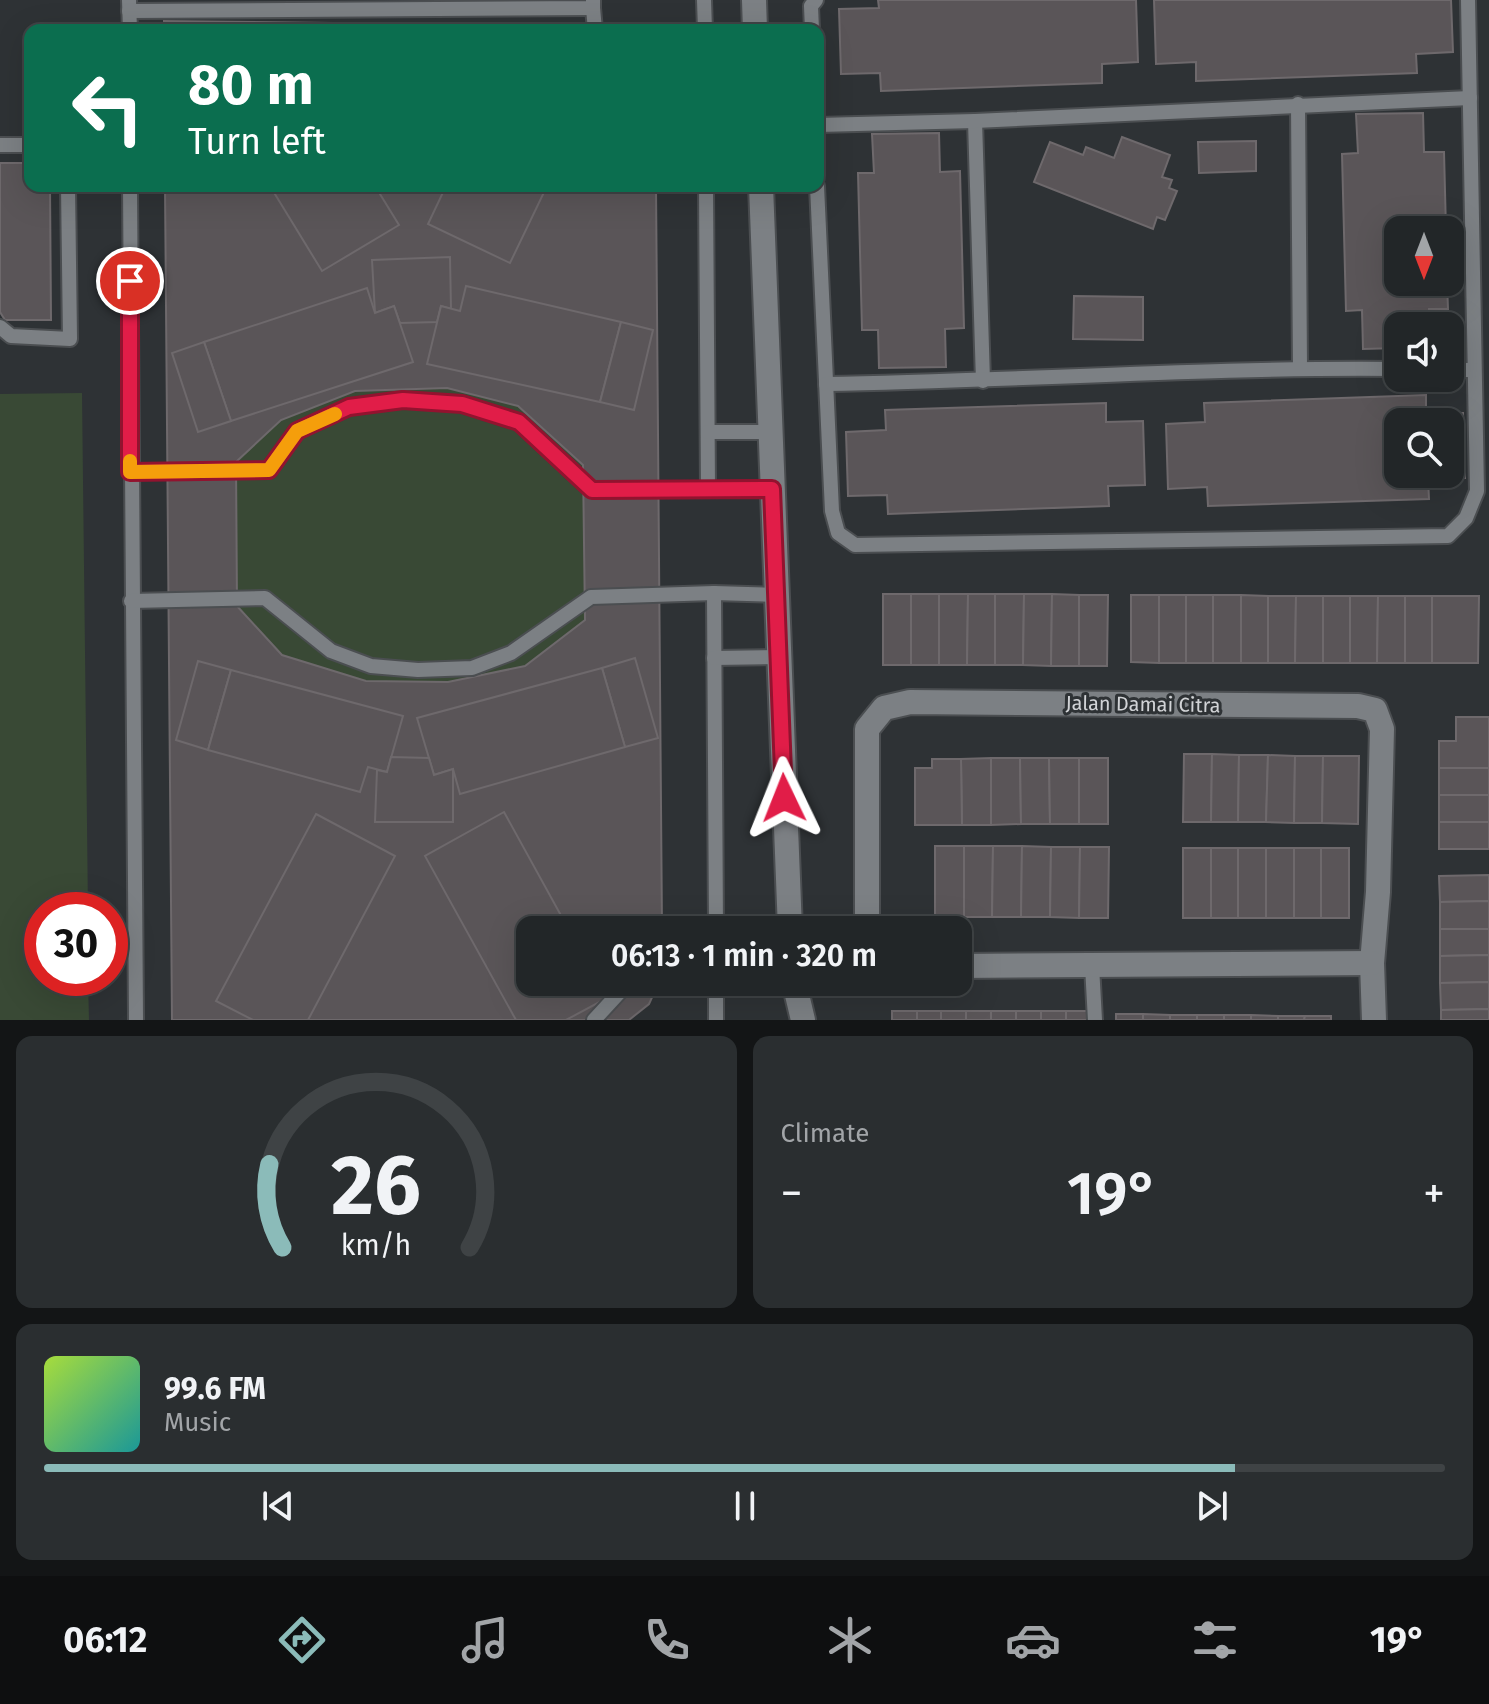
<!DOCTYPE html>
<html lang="en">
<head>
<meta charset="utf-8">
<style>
  body { margin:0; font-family:"Fira Sans",sans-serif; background:#2a2e30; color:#f1f3f6; height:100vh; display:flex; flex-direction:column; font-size:30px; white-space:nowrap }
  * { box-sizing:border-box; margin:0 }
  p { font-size:26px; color:#a2a5a8 }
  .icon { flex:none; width:44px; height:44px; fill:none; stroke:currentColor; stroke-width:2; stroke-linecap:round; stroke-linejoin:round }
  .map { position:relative; height:1020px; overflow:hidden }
  .side { display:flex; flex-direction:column; gap:16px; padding:16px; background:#131516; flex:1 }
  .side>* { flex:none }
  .banner { position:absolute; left:24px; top:24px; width:800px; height:168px; border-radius:16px; box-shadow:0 8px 32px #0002,0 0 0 2px #3f4345; background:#0b6e4f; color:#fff; overflow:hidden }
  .needle { width:52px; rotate:180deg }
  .fabs { position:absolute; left:1384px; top:216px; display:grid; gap:16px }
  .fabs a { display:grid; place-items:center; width:80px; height:80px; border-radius:16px; background:#222628; box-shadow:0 8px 32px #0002,0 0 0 2px #3f4345; font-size:40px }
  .speed { position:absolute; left:24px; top:892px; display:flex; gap:16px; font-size:40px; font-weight:700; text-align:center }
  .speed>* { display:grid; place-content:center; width:104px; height:104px; border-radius:50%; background:#222628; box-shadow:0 8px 32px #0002,0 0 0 2px #3f4345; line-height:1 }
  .speed .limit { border:12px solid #d22; background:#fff; color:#111 }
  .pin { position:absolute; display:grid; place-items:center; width:68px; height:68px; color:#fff; margin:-34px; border:4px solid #fff; border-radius:50%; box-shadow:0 2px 8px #0007 }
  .me { position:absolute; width:88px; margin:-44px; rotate:358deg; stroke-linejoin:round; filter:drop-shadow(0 0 6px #0008) }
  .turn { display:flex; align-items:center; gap:28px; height:168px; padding:0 32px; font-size:36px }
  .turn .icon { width:104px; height:104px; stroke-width:2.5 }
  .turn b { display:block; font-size:56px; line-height:68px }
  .big { font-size:60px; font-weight:600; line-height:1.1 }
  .side .card { flex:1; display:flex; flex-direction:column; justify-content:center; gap:12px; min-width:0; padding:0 28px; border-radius:16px; background:#2a2e30 }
  .side .dial { align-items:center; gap:0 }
  .dial svg { height:208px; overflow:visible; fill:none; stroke:#3f4345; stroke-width:7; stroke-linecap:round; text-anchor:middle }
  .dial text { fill:#f1f3f6; stroke:none }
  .song { display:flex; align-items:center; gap:24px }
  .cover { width:96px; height:96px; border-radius:12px; background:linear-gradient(135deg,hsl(80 70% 55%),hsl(180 70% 35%)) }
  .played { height:8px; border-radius:4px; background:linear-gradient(90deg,#8bbbb9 85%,#3f4345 85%) }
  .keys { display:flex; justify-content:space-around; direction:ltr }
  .heat { display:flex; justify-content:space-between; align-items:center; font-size:44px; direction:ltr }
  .side .tiles { flex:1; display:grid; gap:16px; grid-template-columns:1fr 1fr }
  .card:last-child { grid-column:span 2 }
  .trip { position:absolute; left:516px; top:916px; width:456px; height:80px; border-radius:16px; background:#222628; box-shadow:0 8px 32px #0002,0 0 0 2px #3f4345; font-weight:600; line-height:80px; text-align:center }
  .menu { display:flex; height:128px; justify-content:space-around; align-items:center; background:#0e0f10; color:#a2a5a8 }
  .menu .icon { width:56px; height:56px }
  .menu .active { color:#8bbbb9 }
  .menu b { font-size:36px; color:#f1f3f6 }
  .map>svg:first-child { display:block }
  .green { fill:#394935 }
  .building { fill:#5a5558; stroke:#6e696c; stroke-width:2; fill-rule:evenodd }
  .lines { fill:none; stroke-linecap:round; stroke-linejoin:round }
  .lane-casing { stroke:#4b4e51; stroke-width:18 }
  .street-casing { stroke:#4b4e51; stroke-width:28 }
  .lane { stroke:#7c8084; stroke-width:14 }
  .street { stroke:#7c8084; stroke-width:24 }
  .route-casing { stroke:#92132f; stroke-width:20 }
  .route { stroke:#e11d48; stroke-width:14 }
  .slow { stroke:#f59e0b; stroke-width:14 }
  .labels { text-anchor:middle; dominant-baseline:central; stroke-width:6; stroke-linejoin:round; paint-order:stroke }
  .street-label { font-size:20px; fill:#d1d3d6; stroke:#2e3235 }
</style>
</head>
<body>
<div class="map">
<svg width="1489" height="1020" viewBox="0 0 1489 1020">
  <rect width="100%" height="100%" fill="#2e3235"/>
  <g class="green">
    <polygon points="447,388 518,406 583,465 585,620 525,666 448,682 366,681 282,655 237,606 236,462 281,420 355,391"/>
    <polygon points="82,393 88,910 42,910 42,978 88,978 89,1020 0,1020 0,394"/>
  </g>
  <g class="building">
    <polygon points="878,0 1136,0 1138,62 1102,64 1102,83 881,91 880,73 841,74 839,9 879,8"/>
    <polygon points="1154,0 1451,0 1453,52 1416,54 1417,73 1196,81 1196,62 1156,64"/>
    <polygon points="164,21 577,26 591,30 164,30"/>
    <polygon points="1423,113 1424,152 1444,152 1446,230 1398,230 1398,282 1447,282 1448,309 1429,309 1429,326 1398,326 1398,348 1363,349 1362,310 1346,311 1342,154 1358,153 1356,114"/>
    <polygon points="939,133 940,172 960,171 964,328 945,329 946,367 879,368 878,330 862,330 858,173 874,173 872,134"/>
    <polygon points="1122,137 1170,155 1162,177 1172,180 1169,188 1177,191 1165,220 1157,217 1153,229 1034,182 1050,142 1083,155 1086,147 1114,158"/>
    <polygon points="1256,141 1256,171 1199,173 1198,142"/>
    <polygon points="0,163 30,163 30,186 50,186 51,320 5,320 0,312"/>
    <path d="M165,186H656L662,930H530V982H659L649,1004L629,1020H172ZM447,388L518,406L583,465L585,620L525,666L448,682L366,681L282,655L237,606L236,462L281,420L355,391Z"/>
    <polygon points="270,186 375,186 399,225 322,271"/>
    <polygon points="446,186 547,186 510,263 428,224"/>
    <polygon points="450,257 451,309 441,306 437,322 400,323 394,306 375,313 372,260"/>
    <polygon points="466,286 621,322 600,402 427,364 441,306 460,311"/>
    <polygon points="367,288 375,313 394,306 413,362 231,421 204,342"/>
    <polygon points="1074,296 1143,297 1143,340 1073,339"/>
    <polygon points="621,322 653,330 634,410 600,402"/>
    <polygon points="204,342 231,421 198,432 172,353"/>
    <path d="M1426,395V414L1463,413L1465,478H1428L1429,499L1208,506L1207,487L1168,489L1166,424L1205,422L1204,403ZM1398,422H1450V474H1398Z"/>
    <polygon points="1106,403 1106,422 1143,421 1145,485 1108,486 1109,506 888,514 887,495 848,496 846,432 886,430 885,410"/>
    <rect x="883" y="594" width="28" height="71"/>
    <rect x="911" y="594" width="28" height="71"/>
    <polygon points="939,594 968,594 967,665 939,665"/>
    <polygon points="968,594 995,594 995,665 967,665"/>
    <polygon points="995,594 1024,594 1023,665 995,665"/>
    <polygon points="1024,594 1052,594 1051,666 1023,665"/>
    <polygon points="1052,594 1079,595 1079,666 1051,666"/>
    <polygon points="1079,595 1108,595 1107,666 1079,666"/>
    <polygon points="1131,595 1159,595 1159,663 1131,662"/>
    <rect x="1159" y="595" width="27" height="68"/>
    <rect x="1186" y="595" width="27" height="68"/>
    <rect x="1213" y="595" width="28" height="68"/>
    <polygon points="1241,595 1268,596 1268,663 1241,663"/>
    <polygon points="1268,596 1296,596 1295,663 1268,663"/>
    <polygon points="1296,596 1323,596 1323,663 1295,663"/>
    <rect x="1323" y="596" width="27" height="67"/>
    <polygon points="1350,596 1378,596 1377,663 1350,663"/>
    <polygon points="1378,596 1405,596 1405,663 1377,663"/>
    <rect x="1405" y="596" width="27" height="67"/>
    <polygon points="1432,596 1479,596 1478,663 1432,663"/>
    <polygon points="635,658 658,738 625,747 602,668"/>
    <polygon points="198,661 231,670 208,750 176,740"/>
    <polygon points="602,668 625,747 460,794 453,769 434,775 417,718"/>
    <polygon points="231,670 403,716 387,772 368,767 360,792 208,750"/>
    <polygon points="1456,717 1489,717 1489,768 1439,768 1439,741 1456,741"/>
    <polygon points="1184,754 1212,754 1211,822 1183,822"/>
    <polygon points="1212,754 1239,755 1238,822 1211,822"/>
    <polygon points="1239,755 1268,755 1266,822 1238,822"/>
    <polygon points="1268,755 1295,756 1294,823 1266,822"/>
    <polygon points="1295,756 1323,756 1322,823 1294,823"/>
    <polygon points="1323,756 1359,756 1358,824 1322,823"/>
    <polygon points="391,757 429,758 434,775 453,769 453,822 375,822 377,770 387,772"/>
    <polygon points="991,758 991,825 962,825 961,759"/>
    <polygon points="991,758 1020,758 1021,824 991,825"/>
    <polygon points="1020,758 1049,758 1050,824 1021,824"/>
    <polygon points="1049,758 1079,758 1079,824 1050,824"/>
    <rect x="1079" y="758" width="29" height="66"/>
    <polygon points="932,759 961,759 962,825 915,825 915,768 932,768"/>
    <rect x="1439" y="768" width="50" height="27"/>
    <rect x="1439" y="795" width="50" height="27"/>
    <polygon points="504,812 569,930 530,930 530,982 598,982 607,998 566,1020 516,1020 425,856"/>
    <polygon points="316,814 395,856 308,1020 253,1020 216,1001"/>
    <rect x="1439" y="822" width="50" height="27"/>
    <rect x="935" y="846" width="29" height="71"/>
    <polygon points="964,846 993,846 992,917 964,917"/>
    <polygon points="993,846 1022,846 1021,917 992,917"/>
    <polygon points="1022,846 1051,847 1050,917 1021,917"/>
    <polygon points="1051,847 1080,847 1079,918 1050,917"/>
    <polygon points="1080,847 1109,847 1108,918 1079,918"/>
    <rect x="1183" y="848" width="28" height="70"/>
    <rect x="1211" y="848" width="27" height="70"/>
    <rect x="1238" y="848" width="28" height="70"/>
    <rect x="1266" y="848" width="28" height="70"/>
    <rect x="1294" y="848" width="27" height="70"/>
    <rect x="1321" y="848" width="28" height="70"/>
    <polygon points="1489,875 1489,901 1440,902 1439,876"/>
    <polygon points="1489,901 1489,929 1440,929 1440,902"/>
    <polygon points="1440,929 1489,929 1489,955 1440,956"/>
    <polygon points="1489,955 1489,982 1440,983 1440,956"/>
    <polygon points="1489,982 1489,1009 1441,1010 1440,983"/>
    <polygon points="1489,1009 1489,1020 1441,1020 1441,1010"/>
    <rect x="892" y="1011" width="25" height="9"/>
    <rect x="917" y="1011" width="24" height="9"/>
    <rect x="941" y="1011" width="25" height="9"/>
    <rect x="966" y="1011" width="25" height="9"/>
    <rect x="991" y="1011" width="25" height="9"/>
    <rect x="1016" y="1011" width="25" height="9"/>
    <rect x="1041" y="1011" width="25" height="9"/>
    <rect x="1066" y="1011" width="24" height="9"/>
    <rect x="1116" y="1014" width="27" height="6"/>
    <polygon points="1143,1014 1170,1015 1170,1020 1143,1020"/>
    <rect x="1170" y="1015" width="27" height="5"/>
    <rect x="1197" y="1015" width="27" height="5"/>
    <rect x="1224" y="1015" width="27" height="5"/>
    <polygon points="1251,1015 1278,1016 1278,1020 1251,1020"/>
    <polygon points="1278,1016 1305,1016 1304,1020 1278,1020"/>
    <polygon points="1305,1016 1331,1016 1331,1020 1304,1020"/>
  </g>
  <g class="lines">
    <g class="lane-casing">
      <g id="lane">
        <polyline points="129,0 130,30"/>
        <polyline points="704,0 705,30"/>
        <polyline points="593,8 595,30"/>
        <polyline points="129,11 593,8 593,0"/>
        <polyline points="812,30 811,6 816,0"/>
        <polyline points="1298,104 1300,368"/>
        <polyline points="975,121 983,381"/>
        <polyline points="818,125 975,121 1470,98"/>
        <polyline points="0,145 30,145"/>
        <polyline points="130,186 136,1020"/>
        <polyline points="706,186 708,490"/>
        <polyline points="817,186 832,511 838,533 855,545 1448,536 1466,518 1477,491 1468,0"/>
        <polyline points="0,327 11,336 70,339 68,186"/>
        <polyline points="1450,370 1474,370"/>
        <path d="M826,384C1017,381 1207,367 1398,369"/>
        <polyline points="708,432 770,432"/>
        <polyline points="130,472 269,470 297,431 349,407 403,400 462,404 519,422 592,490 772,489"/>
        <polyline points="714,593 716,930"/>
        <polyline points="131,601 265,598 331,651 371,666 418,670 472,668 511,653 591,597 714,593 777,595"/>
        <polyline points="714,658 779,657"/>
        <polyline points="1092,966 1095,1020"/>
        <polyline points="716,982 716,1020"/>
        <polyline points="594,1020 629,982"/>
      </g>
    </g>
    <g class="street-casing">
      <g id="street">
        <polyline points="754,0 755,30"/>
        <polyline points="761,186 790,930"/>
        <polyline points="867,930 867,729 884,708 910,702 1358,706 1375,710 1382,729 1378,892 1372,963 1374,1020"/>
        <polyline points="958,966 1372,963"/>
        <polyline points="794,982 803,1020"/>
      </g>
    </g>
    <use href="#lane" class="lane"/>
    <use href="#street" class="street"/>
  </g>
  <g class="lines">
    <g class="route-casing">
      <polyline id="route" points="130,281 130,472 269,470 297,431 349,407 403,400 432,402 462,404 519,422 592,490 772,489 784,798"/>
    </g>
    <use href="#route" class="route"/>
    <polyline class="slow" points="130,461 130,472 269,470 297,431 335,414"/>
  </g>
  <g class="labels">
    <g class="street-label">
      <text transform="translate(1143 704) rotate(1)">Jalan Damai Citra</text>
    </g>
  </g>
</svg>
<div class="fabs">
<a><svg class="needle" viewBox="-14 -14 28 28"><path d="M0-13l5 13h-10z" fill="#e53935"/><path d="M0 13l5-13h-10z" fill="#a2a5a8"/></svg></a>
<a><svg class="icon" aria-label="sound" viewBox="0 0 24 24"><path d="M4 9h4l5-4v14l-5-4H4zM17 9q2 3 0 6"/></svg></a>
<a><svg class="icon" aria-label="search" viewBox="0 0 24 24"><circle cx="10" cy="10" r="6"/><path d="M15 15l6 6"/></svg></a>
</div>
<div class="speed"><div class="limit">30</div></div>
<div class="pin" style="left:130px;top:281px;background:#d93025"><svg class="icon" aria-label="arrive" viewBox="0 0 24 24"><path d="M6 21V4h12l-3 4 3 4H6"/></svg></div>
<svg class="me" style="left:784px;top:798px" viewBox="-20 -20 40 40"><path d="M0-17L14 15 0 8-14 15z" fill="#e11d48" stroke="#fff" stroke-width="4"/></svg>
<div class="trip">06:13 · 1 min · 320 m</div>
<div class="banner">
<div class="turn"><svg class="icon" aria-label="left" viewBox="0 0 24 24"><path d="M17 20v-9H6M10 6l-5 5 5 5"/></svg><div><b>80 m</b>Turn left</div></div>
</div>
</div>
<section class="side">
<div class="tiles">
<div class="card dial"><svg viewBox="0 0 100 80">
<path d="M14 69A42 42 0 1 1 86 69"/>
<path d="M14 69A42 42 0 0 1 9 37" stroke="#8bbbb9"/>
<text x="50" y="56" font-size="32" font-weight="700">26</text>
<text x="50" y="72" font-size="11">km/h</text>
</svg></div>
<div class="card"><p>Climate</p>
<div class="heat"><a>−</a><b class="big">19°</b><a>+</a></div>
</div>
<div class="card">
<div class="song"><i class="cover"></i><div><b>99.6 FM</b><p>Music</p></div></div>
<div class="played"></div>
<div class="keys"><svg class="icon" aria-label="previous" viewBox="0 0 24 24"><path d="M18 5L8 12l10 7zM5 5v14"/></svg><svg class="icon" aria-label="pause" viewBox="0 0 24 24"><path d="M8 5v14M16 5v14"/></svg><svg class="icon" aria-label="next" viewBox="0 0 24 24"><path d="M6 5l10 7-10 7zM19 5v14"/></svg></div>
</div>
</div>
</section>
<nav class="menu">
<b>06:12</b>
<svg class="icon active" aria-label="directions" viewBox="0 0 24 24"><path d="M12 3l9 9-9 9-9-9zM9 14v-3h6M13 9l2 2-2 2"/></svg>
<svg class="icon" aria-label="music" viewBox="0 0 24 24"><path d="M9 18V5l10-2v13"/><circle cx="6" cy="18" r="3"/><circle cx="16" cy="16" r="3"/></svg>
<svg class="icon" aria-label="phone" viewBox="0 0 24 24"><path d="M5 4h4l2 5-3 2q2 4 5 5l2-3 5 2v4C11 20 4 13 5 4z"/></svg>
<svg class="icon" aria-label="climate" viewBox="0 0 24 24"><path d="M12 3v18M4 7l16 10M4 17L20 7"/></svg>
<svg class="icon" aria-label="car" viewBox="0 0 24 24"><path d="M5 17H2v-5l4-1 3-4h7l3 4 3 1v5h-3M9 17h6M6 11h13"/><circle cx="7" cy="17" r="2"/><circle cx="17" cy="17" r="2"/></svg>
<svg class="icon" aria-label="filters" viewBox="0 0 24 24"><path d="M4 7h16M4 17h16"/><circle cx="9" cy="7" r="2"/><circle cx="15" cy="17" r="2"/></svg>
<b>19°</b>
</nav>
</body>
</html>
